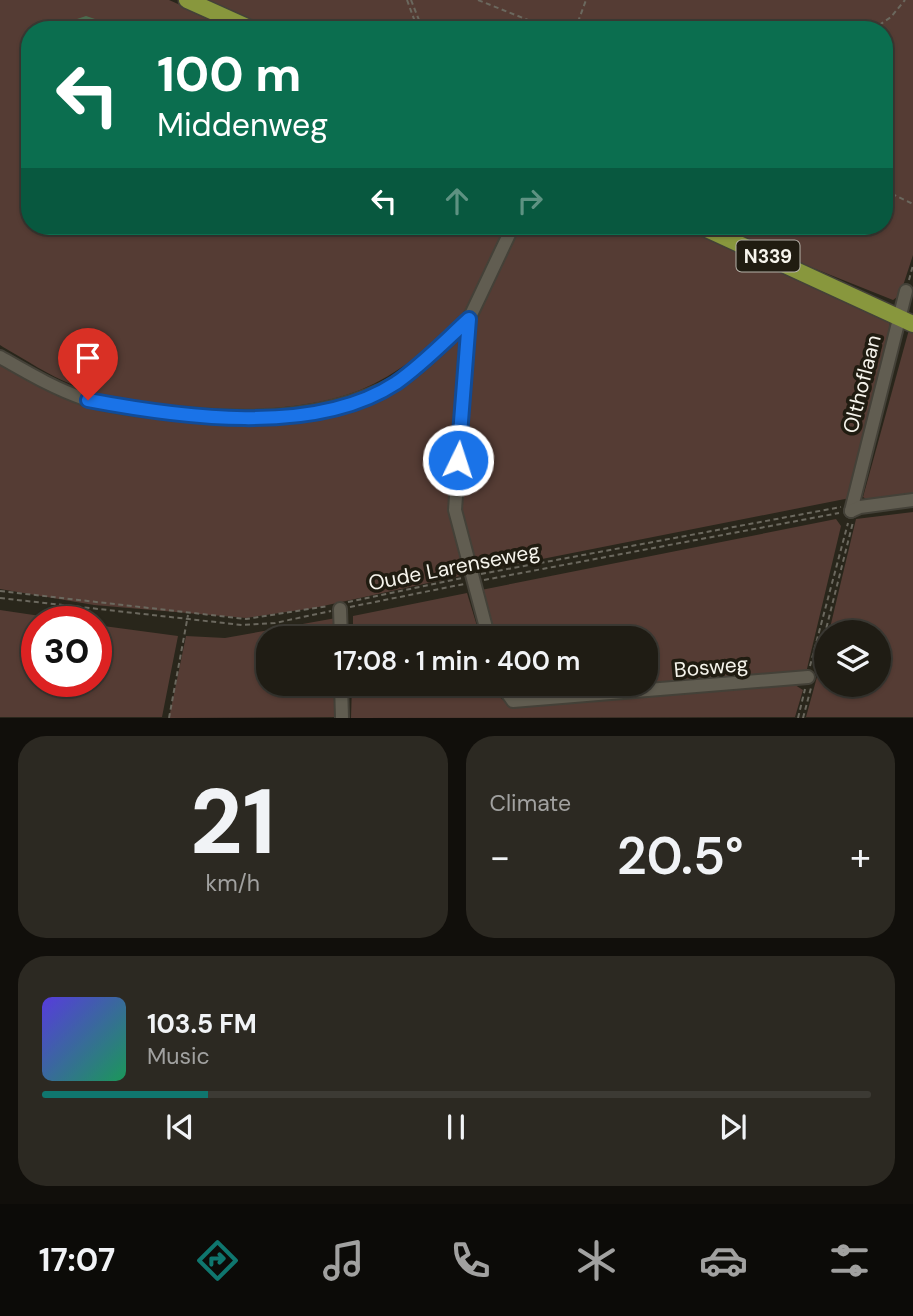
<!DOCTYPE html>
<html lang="en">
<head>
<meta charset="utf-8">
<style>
  body { margin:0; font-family:"DM Sans",sans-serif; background:#2c2922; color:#f1f3f6; height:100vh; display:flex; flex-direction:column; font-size:26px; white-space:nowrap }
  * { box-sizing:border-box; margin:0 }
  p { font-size:23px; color:#a1a1a0 }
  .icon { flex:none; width:38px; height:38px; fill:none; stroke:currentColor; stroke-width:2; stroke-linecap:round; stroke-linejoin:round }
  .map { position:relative; height:718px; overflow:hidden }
  .side { display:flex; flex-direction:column; gap:18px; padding:18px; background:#110f0b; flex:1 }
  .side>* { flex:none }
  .top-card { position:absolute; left:21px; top:21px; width:872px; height:214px; border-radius:28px; box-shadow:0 2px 5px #0004,0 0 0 2px #3c3a34; background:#0b6e4f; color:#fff; overflow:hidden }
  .tools { position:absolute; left:814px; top:620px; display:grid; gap:14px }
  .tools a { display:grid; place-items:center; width:77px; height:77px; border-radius:50%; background:#1f1c14; box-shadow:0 2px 5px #0004,0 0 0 2px #3c3a34; font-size:35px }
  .speed { position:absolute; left:21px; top:606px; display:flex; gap:14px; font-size:35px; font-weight:700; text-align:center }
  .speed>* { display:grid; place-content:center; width:91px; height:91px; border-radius:50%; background:#1f1c14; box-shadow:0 2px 5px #0004,0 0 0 2px #3c3a34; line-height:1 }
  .speed .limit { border:10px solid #d22; background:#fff; color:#111 }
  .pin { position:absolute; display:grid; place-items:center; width:60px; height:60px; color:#fff; margin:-72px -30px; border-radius:50% 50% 50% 0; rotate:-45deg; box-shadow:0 0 7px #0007 }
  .pin .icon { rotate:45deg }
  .me { position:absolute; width:77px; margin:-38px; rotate:4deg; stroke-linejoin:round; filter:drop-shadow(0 0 5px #0008) }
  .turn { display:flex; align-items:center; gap:24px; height:147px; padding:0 21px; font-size:32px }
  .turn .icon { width:91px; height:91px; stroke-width:2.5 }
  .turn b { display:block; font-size:49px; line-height:60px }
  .lanes { display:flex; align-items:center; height:66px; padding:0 21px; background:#0003; justify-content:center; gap:35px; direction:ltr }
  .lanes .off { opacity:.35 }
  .big { font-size:52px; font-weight:600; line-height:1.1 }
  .side .card { flex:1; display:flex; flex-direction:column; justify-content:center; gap:10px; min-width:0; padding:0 24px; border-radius:28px; background:#2c2922 }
  .side .dial { align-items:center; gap:0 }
  .dial b { font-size:91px; line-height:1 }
  .song { display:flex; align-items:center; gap:21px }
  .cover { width:84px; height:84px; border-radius:10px; background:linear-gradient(135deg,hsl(250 70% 55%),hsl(150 70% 35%)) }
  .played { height:7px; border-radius:4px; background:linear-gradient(90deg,#0f766e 20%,#3c3a34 20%) }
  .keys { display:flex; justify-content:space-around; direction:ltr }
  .heat { display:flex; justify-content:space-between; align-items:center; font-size:38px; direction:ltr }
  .side .tiles { flex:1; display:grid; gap:18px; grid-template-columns:1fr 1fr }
  .card:last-child { grid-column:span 2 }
  .trip { position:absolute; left:256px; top:626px; width:402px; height:70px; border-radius:28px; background:#1f1c14; box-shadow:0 2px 5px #0004,0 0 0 2px #3c3a34; font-weight:600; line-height:70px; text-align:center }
  .tabs { display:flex; height:112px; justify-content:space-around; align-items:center; background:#0c0b08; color:#a1a1a0 }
  .tabs .icon { width:49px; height:49px }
  .tabs .selected { color:#0f766e }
  .tabs b { font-size:32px; color:#f1f3f6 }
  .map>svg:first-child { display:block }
  .green { fill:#553c34 }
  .water { fill:#4b6c4f }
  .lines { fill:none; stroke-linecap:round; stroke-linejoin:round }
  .minor-casing { stroke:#444138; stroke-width:16 }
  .major-casing { stroke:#444138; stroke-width:19 }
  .path { stroke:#6b685e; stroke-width:2; stroke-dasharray:5 3.5; stroke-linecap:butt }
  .minor { stroke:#615d51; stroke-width:12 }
  .major { stroke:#88973d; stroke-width:16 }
  .route-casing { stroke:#114b97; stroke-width:18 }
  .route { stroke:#1a73e8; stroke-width:12 }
  .labels { text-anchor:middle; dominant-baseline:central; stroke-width:7; stroke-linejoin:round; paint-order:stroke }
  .shield { fill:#201c11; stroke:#b6b3aa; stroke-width:2 }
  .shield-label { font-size:19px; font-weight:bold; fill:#f6f4ec }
  .street-label { font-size:21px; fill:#f6f4ec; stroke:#201c11 }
</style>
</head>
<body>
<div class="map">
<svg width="913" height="718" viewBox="0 0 913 718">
  <rect width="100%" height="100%" fill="#29261b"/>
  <g class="green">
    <path d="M0,0H169L237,30H92L94,19L74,20L72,30H30V226H508C492,258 477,301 451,327C424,353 390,379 355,392C282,419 145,414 73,385C48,375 26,360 3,347L0,345Z"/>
    <polygon points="199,0 913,0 913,255 900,295 893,300 708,226 884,226 884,30 267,30"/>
    <polygon points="519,226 679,226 888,318 891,330 850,498 477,572 461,509 474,321"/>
    <polygon points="910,326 913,327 913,497 870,502 863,497"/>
    <path d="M460,333L448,487L450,516L465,575L314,608L246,618L94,605L0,589V357L54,389L224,422C326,426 391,411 460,333Z"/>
    <polygon points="913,512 913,717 806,717 826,644 826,684 878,684 878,632 829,632 856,519"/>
    <polygon points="836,519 841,526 806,673 514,695 506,684 646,684 646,639 494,639 481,590"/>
    <polygon points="467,593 481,639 353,639 353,616"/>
    <polygon points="0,610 74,621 37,621 37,681 96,681 96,625 178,636 162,717 0,717"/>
    <polygon points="336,618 337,639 268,639 268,684 338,684 339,717 169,718 186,636 225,638"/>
    <polygon points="352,684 494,684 497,695 512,707 795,685 803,690 795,717 351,718"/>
  </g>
  <polygon class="water" points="86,16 95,19 92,30 72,30 74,20"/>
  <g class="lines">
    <g class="minor-casing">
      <g id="minor">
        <path d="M0,357C28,373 55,389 85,399C113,408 146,411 175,413C250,420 323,420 392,385C420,370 445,341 469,319"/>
        <polyline points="851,511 906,291"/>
        <polyline points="851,511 860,507 913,500"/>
        <polyline points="340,609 341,639"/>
        <polyline points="489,639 455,510 469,319 513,226"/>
        <polyline points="341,684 342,718"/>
        <polyline points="501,684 513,701 808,677"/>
      </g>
    </g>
    <g class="major-casing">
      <g id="major">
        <polyline points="187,0 254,30"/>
        <polyline points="700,226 913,324"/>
      </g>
    </g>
    <g class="path">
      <polyline points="407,0 418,30"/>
      <polyline points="411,0 423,30"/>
      <polyline points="478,0 553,30"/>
      <polyline points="575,30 586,0"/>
      <polyline points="872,30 891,17 905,0"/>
      <polyline points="884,190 913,204"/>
      <polyline points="909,280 913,265"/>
      <polyline points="481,574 841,507"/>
      <polyline points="484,580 839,513"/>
      <polyline points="0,591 246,619 328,606"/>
      <polyline points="0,598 242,625 275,623 331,611"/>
      <polyline points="348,602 462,578"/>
      <polyline points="350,607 464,584"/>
      <polyline points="810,666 848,523"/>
      <polyline points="816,669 853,522"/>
      <polyline points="169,718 188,615"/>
      <polyline points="798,718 805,689"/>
      <polyline points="803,718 811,688"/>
    </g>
    <use href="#minor" class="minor"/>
    <use href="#major" class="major"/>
  </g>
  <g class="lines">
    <g class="route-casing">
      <path id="route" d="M88,400C178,417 314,437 396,383C422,365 445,341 469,319L458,460"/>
    </g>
    <use href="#route" class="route"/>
  </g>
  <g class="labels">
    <rect class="shield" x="736.5" y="240.5" width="63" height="31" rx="5"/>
    <g class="shield-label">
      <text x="768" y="256">N339</text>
    </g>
    <g class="street-label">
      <text transform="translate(862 384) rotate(-76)">Olthoflaan</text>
      <text transform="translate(454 567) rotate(-11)">Oude Larenseweg</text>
      <text transform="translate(711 667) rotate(-5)">Bosweg</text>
    </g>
  </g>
</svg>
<div class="tools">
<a><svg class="icon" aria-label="layers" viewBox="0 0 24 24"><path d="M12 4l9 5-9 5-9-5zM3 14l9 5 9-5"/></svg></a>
</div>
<div class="speed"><div class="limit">30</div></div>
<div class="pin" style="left:88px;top:400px;background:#d93025"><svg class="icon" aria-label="arrive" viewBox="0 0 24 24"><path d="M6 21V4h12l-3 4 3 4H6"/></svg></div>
<svg class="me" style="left:458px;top:460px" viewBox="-20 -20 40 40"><circle r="17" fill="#1a73e8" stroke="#fff" stroke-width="3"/><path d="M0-11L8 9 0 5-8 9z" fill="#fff"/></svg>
<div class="trip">17:08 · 1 min · 400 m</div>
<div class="top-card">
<div class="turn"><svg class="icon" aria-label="left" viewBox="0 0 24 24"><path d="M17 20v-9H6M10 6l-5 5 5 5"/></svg><div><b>100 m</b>Middenweg</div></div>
<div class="lanes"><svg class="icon" aria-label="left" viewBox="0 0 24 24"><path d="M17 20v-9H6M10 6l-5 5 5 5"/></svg><svg class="icon off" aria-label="ahead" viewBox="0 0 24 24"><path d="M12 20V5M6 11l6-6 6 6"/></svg><svg class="icon off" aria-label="right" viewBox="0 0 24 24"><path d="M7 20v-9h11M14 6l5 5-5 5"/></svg></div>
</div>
</div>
<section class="side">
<div class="tiles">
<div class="card dial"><b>21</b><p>km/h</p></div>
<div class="card"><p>Climate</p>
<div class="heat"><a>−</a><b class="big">20.5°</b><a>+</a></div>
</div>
<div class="card">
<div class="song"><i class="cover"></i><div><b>103.5 FM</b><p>Music</p></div></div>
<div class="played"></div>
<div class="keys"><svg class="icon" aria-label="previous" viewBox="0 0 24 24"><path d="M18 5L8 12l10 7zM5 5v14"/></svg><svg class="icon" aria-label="pause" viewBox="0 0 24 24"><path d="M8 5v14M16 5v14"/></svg><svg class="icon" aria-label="next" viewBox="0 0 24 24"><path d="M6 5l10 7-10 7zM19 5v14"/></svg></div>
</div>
</div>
</section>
<nav class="tabs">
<b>17:07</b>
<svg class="icon selected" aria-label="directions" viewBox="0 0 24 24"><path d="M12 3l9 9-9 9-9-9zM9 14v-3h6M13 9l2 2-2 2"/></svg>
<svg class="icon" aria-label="music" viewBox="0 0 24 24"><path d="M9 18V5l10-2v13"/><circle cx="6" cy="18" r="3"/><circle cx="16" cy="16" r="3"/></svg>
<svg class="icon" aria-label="phone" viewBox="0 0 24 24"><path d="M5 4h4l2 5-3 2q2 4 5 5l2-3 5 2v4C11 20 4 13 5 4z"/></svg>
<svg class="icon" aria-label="climate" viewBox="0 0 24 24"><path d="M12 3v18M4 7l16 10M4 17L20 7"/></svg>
<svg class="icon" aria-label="car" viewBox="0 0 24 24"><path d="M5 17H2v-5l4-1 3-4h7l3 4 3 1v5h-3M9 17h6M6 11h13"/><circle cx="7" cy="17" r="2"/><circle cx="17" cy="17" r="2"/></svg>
<svg class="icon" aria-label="filters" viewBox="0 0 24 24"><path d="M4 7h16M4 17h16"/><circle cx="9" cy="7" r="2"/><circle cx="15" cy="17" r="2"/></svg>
</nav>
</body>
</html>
